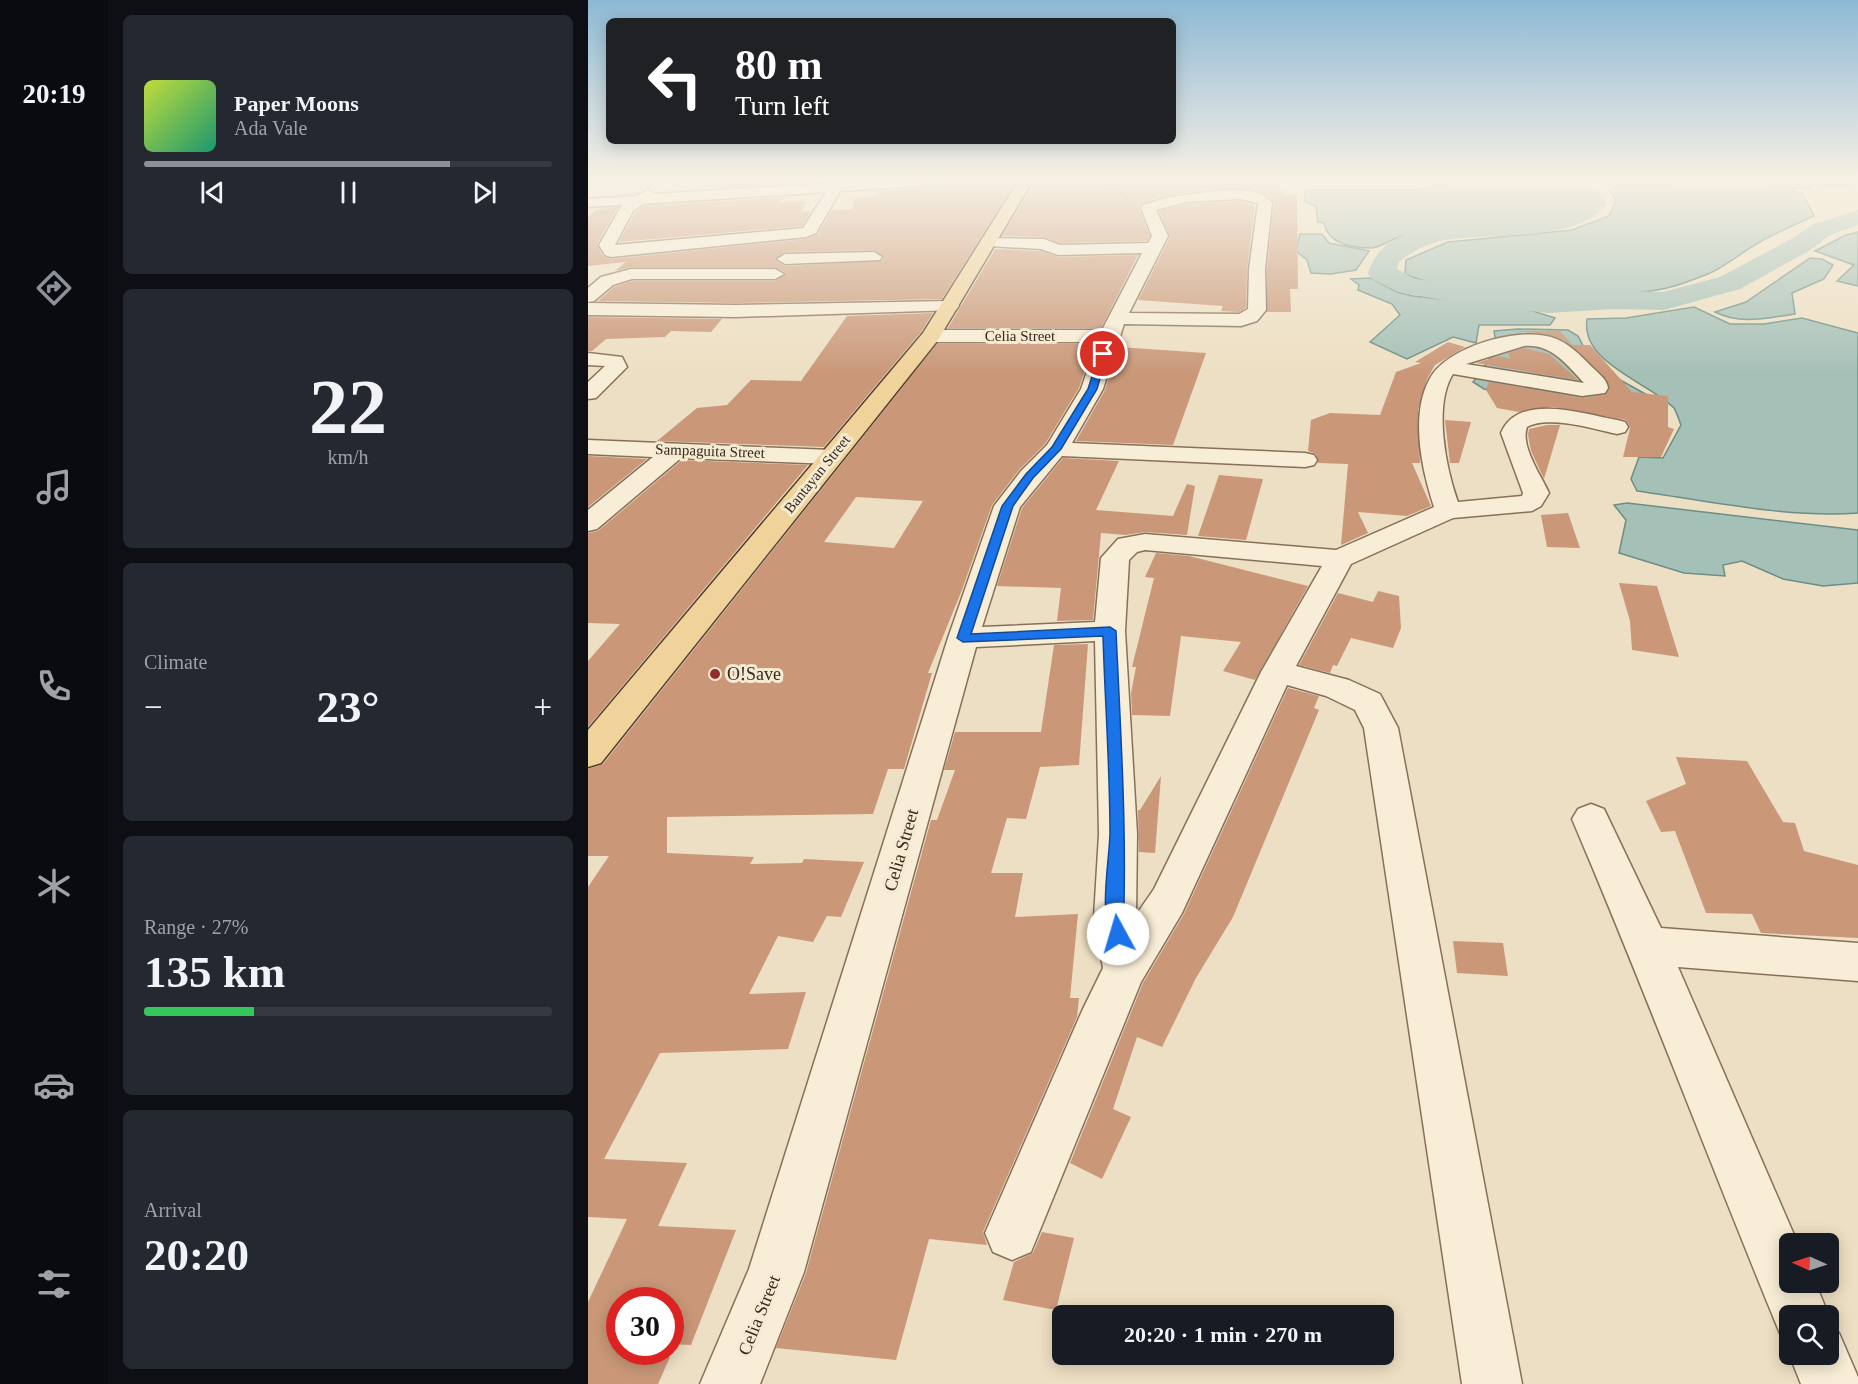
<!DOCTYPE html>
<html lang="en">
<head>
<meta charset="utf-8">
<style>
  body { margin:0; font-family:Georgia,serif; background:#242831; color:#f1f3f6; height:100vh; display:flex; flex-direction:column; font-size:22px; white-space:nowrap }
  * { box-sizing:border-box; margin:0 }
  p { font-size:20px; color:#9ea1a6 }
  .icon { flex:none; width:33px; height:33px; fill:none; stroke:currentColor; stroke-width:2; stroke-linecap:round; stroke-linejoin:round }
  .map { position:relative; flex:1; overflow:hidden }
  .side { display:flex; flex-direction:column; gap:15px; padding:15px; background:#0d0f14; width:480px }
  .side>* { flex:none }
  .banner { position:absolute; left:18px; top:18px; width:570px; height:126px; border-radius:9px; box-shadow:0 3px 15px #0003; background:#202124; color:#fff; overflow:hidden }
  .needle { width:39px; rotate:273deg }
  .buttons { position:absolute; left:1191px; top:1233px; display:grid; gap:12px }
  .buttons a { display:grid; place-items:center; width:60px; height:60px; border-radius:9px; background:#171b24; box-shadow:0 3px 15px #0003; font-size:30px }
  .speed { position:absolute; left:18px; top:1287px; display:flex; gap:12px; font-size:30px; font-weight:700; text-align:center }
  .speed>* { display:grid; place-content:center; width:78px; height:78px; border-radius:50%; background:#171b24; box-shadow:0 3px 15px #0003; line-height:1 }
  .speed .limit { border:9px solid #d22; background:#fff; color:#111 }
  .pin { position:absolute; display:grid; place-items:center; width:51px; height:51px; color:#fff; margin:-26px; border:3px solid #fff; border-radius:50%; box-shadow:0 2px 6px #0007 }
  .me { position:absolute; width:66px; margin:-33px; rotate:354deg; stroke-linejoin:round; filter:drop-shadow(0 0 4px #0008) }
  .turn { display:flex; align-items:center; gap:21px; height:126px; padding:0 30px; font-size:27px }
  .turn .icon { width:78px; height:78px; stroke-width:2.5 }
  .turn b { display:block; font-size:42px; line-height:51px }
  .big { font-size:45px; font-weight:800; line-height:1.1 }
  .side .tile { flex:1; display:flex; flex-direction:column; justify-content:center; gap:9px; min-width:0; padding:0 21px; border-radius:9px; background:#242831 }
  .side .dial { align-items:center; gap:0 }
  .dial b { font-size:78px; line-height:1 }
  .song { display:flex; align-items:center; gap:18px }
  .cover { width:72px; height:72px; border-radius:9px; background:linear-gradient(135deg,hsl(70 70% 55%),hsl(160 70% 35%)) }
  .played { height:6px; border-radius:3px; background:linear-gradient(90deg,#8c9099 75%,#363941 75%) }
  .keys { display:flex; justify-content:space-around; direction:ltr }
  .heat { display:flex; justify-content:space-between; align-items:center; font-size:33px; direction:ltr }
  .charge { height:9px; border-radius:4px; background:linear-gradient(90deg,#34c759 27%,#363941 0) }
  .trip { position:absolute; left:464px; top:1305px; width:342px; height:60px; border-radius:9px; background:#171b24; box-shadow:0 3px 15px #0003; font-weight:800; line-height:60px; text-align:center }
  main { display:flex; flex:1; min-height:0 }
  .tab-bar { display:flex; flex-direction:column; width:108px; justify-content:space-around; align-items:center; background:#090b0e; color:#9ea1a6 }
  .tab-bar .icon { width:42px; height:42px }
  .tab-bar .on { color:#8c9099 }
  .tab-bar b { font-size:27px; color:#f1f3f6 }
  .map>svg:first-child { display:block }
  .water { fill:#a5c0b7; stroke:#6c8e84; stroke-width:1.5 }
  .lines { fill:none; stroke-linecap:round; stroke-linejoin:round }
  .river { fill:#a5c0b7; fill-rule:evenodd }
  .building { fill:#ca9879; fill-rule:evenodd }
  .minor-casing { stroke:#87705a; stroke-width:3 }
  .major-casing { stroke:#543f2e; stroke-width:3 }
  .path { stroke:#87705a; stroke-width:1.5; stroke-dasharray:2 1.5; stroke-linecap:butt }
  .minor { fill:#f8edd6; fill-rule:evenodd }
  .major { fill:#f0d39b; fill-rule:evenodd }
  .route { fill:#1a73e8; stroke:#114b97; stroke-width:1.5 }
  .poi-dot { fill:#942b2f; stroke:#f5ead2; stroke-width:2 }
  .labels { text-anchor:middle; dominant-baseline:central; stroke-width:6; stroke-linejoin:round; paint-order:stroke }
  .far-street-label { font-size:15px; fill:#37291e; stroke:#f5ead2 }
  .poi-label { font-size:18px; fill:#37291e; stroke:#f5ead2; text-anchor:start }
  .street-label { font-size:18px; fill:#37291e; stroke:#f5ead2 }
</style>
</head>
<body>
<main>
<nav class="tab-bar">
<b>20:19</b>
<svg class="icon on" aria-label="directions" viewBox="0 0 24 24"><path d="M12 3l9 9-9 9-9-9zM9 14v-3h6M13 9l2 2-2 2"/></svg>
<svg class="icon" aria-label="music" viewBox="0 0 24 24"><path d="M9 18V5l10-2v13"/><circle cx="6" cy="18" r="3"/><circle cx="16" cy="16" r="3"/></svg>
<svg class="icon" aria-label="phone" viewBox="0 0 24 24"><path d="M5 4h4l2 5-3 2q2 4 5 5l2-3 5 2v4C11 20 4 13 5 4z"/></svg>
<svg class="icon" aria-label="climate" viewBox="0 0 24 24"><path d="M12 3v18M4 7l16 10M4 17L20 7"/></svg>
<svg class="icon" aria-label="car" viewBox="0 0 24 24"><path d="M5 17H2v-5l4-1 3-4h7l3 4 3 1v5h-3M9 17h6M6 11h13"/><circle cx="7" cy="17" r="2"/><circle cx="17" cy="17" r="2"/></svg>
<svg class="icon" aria-label="filters" viewBox="0 0 24 24"><path d="M4 7h16M4 17h16"/><circle cx="9" cy="7" r="2"/><circle cx="15" cy="17" r="2"/></svg>
</nav>
<section class="side">
<div class="tile">
<div class="song"><i class="cover"></i><div><b>Paper Moons</b><p>Ada Vale</p></div></div>
<div class="played"></div>
<div class="keys"><svg class="icon" aria-label="previous" viewBox="0 0 24 24"><path d="M18 5L8 12l10 7zM5 5v14"/></svg><svg class="icon" aria-label="pause" viewBox="0 0 24 24"><path d="M8 5v14M16 5v14"/></svg><svg class="icon" aria-label="next" viewBox="0 0 24 24"><path d="M6 5l10 7-10 7zM19 5v14"/></svg></div>
</div>
<div class="tile dial"><b>22</b><p>km/h</p></div>
<div class="tile"><p>Climate</p>
<div class="heat"><a>−</a><b class="big">23°</b><a>+</a></div>
</div>
<div class="tile"><p>Range · 27%</p><b class="big">135 km</b><div class="charge"></div></div>
<div class="tile"><p>Arrival</p><b class="big">20:20</b></div>
</section>
<div class="map">
<svg width="1270" height="1384" viewBox="0 0 1270 1384">
  <rect width="100%" height="100%" fill="#eddfc3"/>
  <g class="water">
    <path d="M870,180H956L971,186L997,202C980,231 878,224 845,229C834,231 821,234 809,238C800,241 793,247 784,248C763,248 740,244 736,223L730,222L728,207L717,201V191L725,190H833Z"/>
    <path d="M1173,180L1215,194L1226,216C1208,224 1189,232 1172,242C1155,251 1140,265 1122,273C1107,279 1090,286 1074,289C1013,302 874,299 817,274L818,260L860,242L984,230L1021,216L1028,201L1022,190L1031,186Z"/>
    <polygon points="1185,180 1261,180 1265,186 1221,185 1222,189 1206,188"/>
    <polygon points="1270,232 1270,286 1249,281 1266,265 1227,251 1258,235"/>
    <polygon points="712,234 734,234 741,243 781,251 768,270 743,274 723,273 719,260 708,251"/>
    <path d="M1222,258L1234,259L1245,265L1236,279L1204,293L1207,314C1179,318 1152,325 1127,312L1158,302Z"/>
    <polygon points="783,278 809,292 825,296 935,308 967,318 962,325 891,325 888,343 865,337 819,359 782,342 812,315 804,304 770,290 771,285 763,279"/>
    <path d="M1106,307L1142,324H1176L1214,318L1270,333V513C1197,518 1121,501 1049,491L1043,479L1051,457L1075,458L1093,425C1091,420 1089,413 1086,408C1062,383 992,363 999,319L1038,318Z"/>
    <polygon points="930,329 980,330 990,336 999,353 1034,381 1061,396 1019,406 896,389 885,382 909,349 906,331"/>
    <polygon points="1039,503 1270,530 1270,583 1235,586 1195,579 1154,561 1135,565 1137,576 1096,573 1031,553 1038,520 1026,505"/>
  </g>
  <g class="lines">
    <path class="river" d="M957,180C983,180 1003,180 1019,203C991,244 896,232 852,241C836,245 823,252 811,262L809,269L827,279L961,295L1025,291L1075,292L1132,277L1203,239L1224,225L1270,210V225L1242,235L1221,251L1152,289L1076,310L1025,309L961,313L871,303L810,292L784,279L780,273C802,199 939,238 993,202C984,191 965,192 957,180Z"/>
  </g>
  <g class="building">
    <polygon points="134,180 190,180 189,183 214,182 213,183 67,191 127,188"/>
    <path d="M367,180L427,183L354,299L147,303L10,301L26,287L44,281H187L198,273L187,267H43L27,271L38,262L0,266V217L8,209L30,207L9,244L15,256L23,259L218,239L230,234L244,210L264,209L267,198L289,196V191L358,186ZM286,250L296,257L294,261L197,266L187,260L197,252Z"/>
    <polygon points="539,180 683,180 697,194 709,194 710,289 702,289 703,312 679,312 679,269 686,203 681,196 669,190 635,188 581,195 554,203 551,209 562,236 559,241 472,243 456,237 414,236 446,183 541,182"/>
    <polygon points="198,197 191,202 218,201 214,212 223,211 214,226 31,242 47,213 56,206"/>
    <polygon points="652,201 667,205 659,269 658,308 651,312 633,311 635,306 550,300 582,237 571,211 598,204"/>
    <polygon points="407,249 453,251 470,257 550,255 513,328 360,328"/>
    <polygon points="345,313 333,332 236,447 69,441 109,408 139,405 163,380 213,381 259,316"/>
    <polygon points="0,317 134,319 123,332 83,331 77,337 18,339 4,351 0,351"/>
    <polygon points="925,331 972,331 984,345 1002,345 1044,392 1080,396 1080,427 1086,429 1073,457 1035,457 1042,428 1038,420 965,407 931,412 909,408 898,390 901,382 994,398 1017,395 1022,389 1015,375 976,340 963,335"/>
    <polygon points="860,342 877,347 847,365 839,379 830,410 832,463 824,463 843,506 819,516 770,512 780,533 753,545 760,464 730,463 728,454 720,451 723,420 742,413 792,415 808,372 833,363 827,362"/>
    <path d="M349,344H506L491,388L457,444L431,470L404,505L374,590L340,673H344L316,769H300L285,814L79,817V853L166,857L162,864L214,863L216,859L276,862L253,917L239,916L225,942L190,936L161,994L218,992L200,1049L72,1053L16,1159L99,1163L70,1226L148,1230L103,1345L82,1344V1300H32V1352L82,1357L70,1384H0V1302L39,1219L0,1217V887L21,856H0V769L15,764ZM268,497L335,501L306,548L236,542Z"/>
    <polygon points="531,347 618,353 585,445 488,441 517,390"/>
    <polygon points="936,348 961,354 990,380 888,363 911,356 922,359 920,353"/>
    <polygon points="857,420 883,422 871,463 862,463"/>
    <polygon points="959,425 972,425 956,479 943,451 940,435 941,429"/>
    <polygon points="0,456 59,459 0,507"/>
    <polygon points="475,458 531,461 508,510 585,516 599,484 607,486 599,535 557,532 538,535 513,533 505,620 469,621 473,588 409,586 434,508"/>
    <polygon points="94,460 220,465 0,727 0,661 32,624 0,623 0,533 10,531"/>
    <polygon points="631,475 675,479 658,540 610,536"/>
    <polygon points="980,513 992,548 959,547 953,515"/>
    <polygon points="568,553 601,556 720,586 667,680 635,671 653,642 593,636 582,716 544,715 543,693 548,667 544,667 566,578 557,577"/>
    <polygon points="1031,583 1069,586 1091,657 1044,650 1042,621"/>
    <polygon points="790,591 811,596 813,628 805,648 763,638 749,666 745,665 742,673 711,665 750,593 785,602"/>
    <polygon points="500,644 491,765 452,767 438,819 419,818 403,873 435,873 427,917 490,914 482,998 491,998 489,1017 395,1232 399,1245 341,1239 308,1360 188,1348 218,1273 343,820 349,820 367,770 356,770 367,732 453,732 466,645"/>
    <polygon points="700,688 731,696 726,708 731,710 645,917 608,978 574,1047 549,1037 525,1109 543,1117 514,1179 482,1163 555,983 596,914"/>
    <polygon points="1088,757 1159,761 1195,822 1207,823 1216,851 1270,865 1270,938 1173,933 1164,914 1118,913 1087,831 1073,832 1058,801 1098,784"/>
    <polygon points="573,776 567,853 551,852 550,810 552,810"/>
    <polygon points="865,941 915,943 920,976 869,973"/>
    <polygon points="454,1232 486,1238 468,1310 415,1300 426,1262 445,1253"/>
  </g>
  <g class="lines">
    <g class="minor-casing">
      <g id="minor">
        <path d="M296,180H365L358,184L252,191L228,233L218,237L23,257L17,255L11,245L34,205L0,207V199L48,196L60,190L67,194ZM238,192L215,228L27,245L45,211L55,204Z"/>
        <path d="M635,190C653,190 673,188 684,203L677,269L678,310L669,321L653,326L536,324L515,389L484,443L717,453L726,455L729,460L726,465L717,467L474,456L432,507L394,627L507,622L513,558L530,539L557,534L748,550L846,507C834,470 822,416 841,380C857,347 929,327 963,337C980,342 992,355 1004,367C1010,373 1019,379 1020,388L1017,393L994,396L865,374C845,405 858,469 870,502L934,496L935,493L913,433C930,392 996,414 1029,420L1037,422L1040,427L1037,432L1029,434C1006,429 960,415 939,427C932,446 953,475 961,493L953,506L944,511L865,518L763,564L708,666L761,680L792,694L810,728L934,1384H874L776,728L767,710L738,696L699,685L594,913L553,982L443,1252L424,1260L405,1252L397,1233L494,1011L515,968L506,917L511,834L507,641L388,647L216,1272L172,1384H112L161,1269L360,638L406,506L433,471L459,445L493,389L509,342H343L333,336L343,330H514L554,253L470,255L453,249L401,246L393,241L395,238L456,239L472,245L560,243L564,236L553,208L555,205L581,197ZM652,199L670,203L661,269L660,309L651,314L541,313L580,236L568,210L598,202ZM936,346C964,344 978,364 996,383L878,364ZM557,550L734,566L673,672L566,889L548,915L549,834L537,631L541,560L549,552Z"/>
        <polygon points="286,252 294,257 292,260 197,264 189,259 197,254"/>
        <polygon points="43,269 187,269 196,274 187,279 44,279 25,285 6,301 0,302 0,288 13,277"/>
        <polygon points="362,301 368,302 371,306 368,310 147,317 0,315 0,303 147,305"/>
        <polygon points="0,353 34,357 39,367 8,398 0,399 0,382 17,366 0,365"/>
        <polygon points="0,440 244,450 252,452 256,457 252,462 244,464 93,458 9,529 0,531 0,510 65,457 0,454"/>
        <path d="M1003,804L1016,809L1073,928L1270,943V981L1090,967L1210,1244H1202V1282H1227L1241,1316L1240,1318V1316H1202V1340L1193,1336C1122,1164 1057,990 984,819L990,809Z"/>
        <polygon points="1240,1329 1251,1333 1270,1377 1270,1384 1213,1384 1201,1354 1202,1352 1240,1354"/>
      </g>
    </g>
    <g class="major-casing">
      <polygon id="major" points="431,180 445,180 350,340 13,763 0,767 0,730 335,333"/>
    </g>
    <polyline class="path" points="505,181 526,189 541,201"/>
    <use href="#minor" class="minor"/>
    <use href="#major" class="major"/>
  </g>
  <linearGradient id="sky" x2="0" y2="1"><stop stop-color="#8db9d4"/><stop offset="0.48" stop-color="#f7f1e4"/><stop offset="1" stop-color="#f7f1e4" stop-opacity="0"/></linearGradient>
  <rect width="1270" height="374" fill="url(#sky)"/>
  <path class="route" d="M512,352L519,354L509,389L473,449L445,478L425,506L383,634L522,627L528,631C532,722 538,813 536,904C535,915 541,930 536,940L530,942L524,940C511,913 521,864 522,834C522,768 517,702 515,636L375,642L369,638L414,506L438,474L464,447L500,389Z"/>
  <circle class="poi-dot" cx="127" cy="674" r="6"/>
  <g class="labels">
    <g class="far-street-label">
      <text x="432" y="336">Celia Street</text>
      <text transform="translate(122 451) rotate(2)">Sampaguita Street</text>
      <text transform="translate(229 474) rotate(-51)">Bantayan Street</text>
    </g>
    <g class="poi-label">
      <text x="139" y="674">O!Save</text>
    </g>
    <g class="street-label">
      <text transform="translate(313 850) rotate(-74)">Celia Street</text>
      <text transform="translate(171 1315) rotate(-68)">Celia Street</text>
    </g>
  </g>
</svg>
<div class="buttons">
<a><svg class="needle" viewBox="-14 -14 28 28"><path d="M0-13l5 13h-10z" fill="#e53935"/><path d="M0 13l5-13h-10z" fill="#9ea1a6"/></svg></a>
<a><svg class="icon" aria-label="search" viewBox="0 0 24 24"><circle cx="10" cy="10" r="6"/><path d="M15 15l6 6"/></svg></a>
</div>
<div class="speed"><div class="limit">30</div></div>
<div class="pin" style="left:515px;top:354px;background:#d93025"><svg class="icon" aria-label="arrive" viewBox="0 0 24 24"><path d="M6 21V4h12l-3 4 3 4H6"/></svg></div>
<svg class="me" style="left:530px;top:934px" viewBox="-20 -20 40 40"><circle r="19" fill="#fff"/><path d="M0-13L10 11 0 6-10 11z" fill="#1a73e8"/></svg>
<div class="trip">20:20 · 1 min · 270 m</div>
<div class="banner">
<div class="turn"><svg class="icon" aria-label="left" viewBox="0 0 24 24"><path d="M17 20v-9H6M10 6l-5 5 5 5"/></svg><div><b>80 m</b>Turn left</div></div>
</div>
</div>
</main>
</body>
</html>
